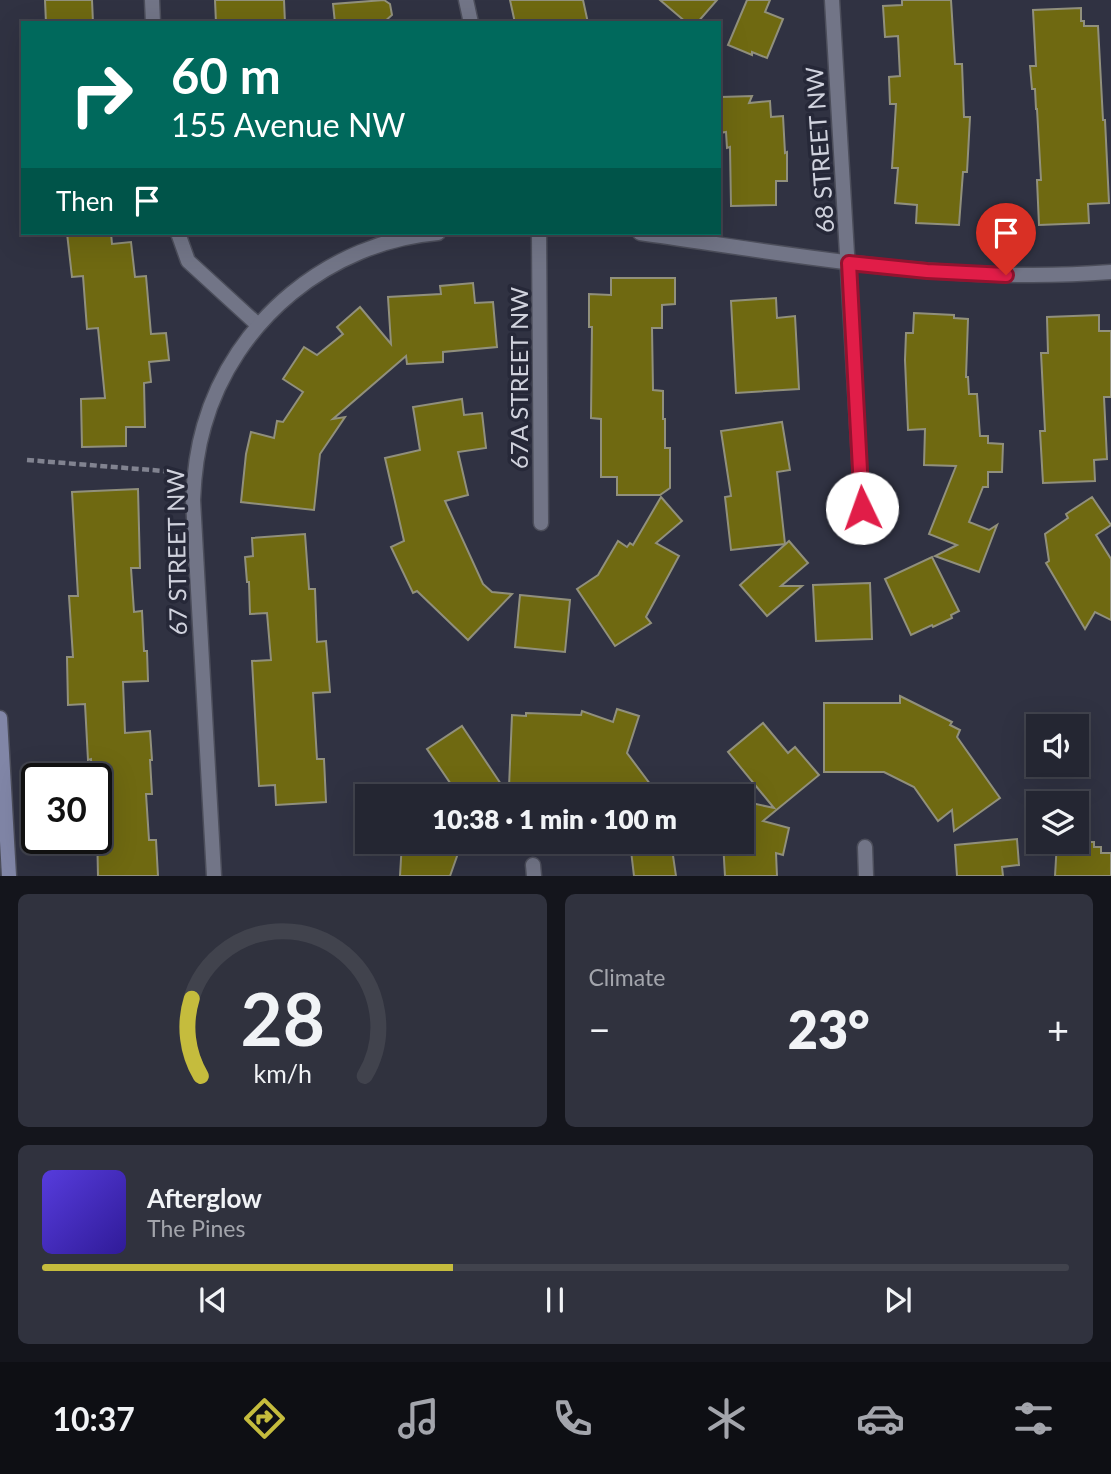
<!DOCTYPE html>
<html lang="en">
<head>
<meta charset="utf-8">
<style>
  body { margin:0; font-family:Lato,sans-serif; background:#30323e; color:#f1f3f6; height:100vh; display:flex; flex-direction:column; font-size:26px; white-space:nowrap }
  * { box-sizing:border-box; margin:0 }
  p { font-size:23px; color:#a3a5ac }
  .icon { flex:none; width:38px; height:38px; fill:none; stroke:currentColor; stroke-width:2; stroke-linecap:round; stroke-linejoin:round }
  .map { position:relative; height:876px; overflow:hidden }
  .sheet { display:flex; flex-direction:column; gap:18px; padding:18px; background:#14151c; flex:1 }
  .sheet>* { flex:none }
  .guide { position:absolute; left:21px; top:21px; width:700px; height:214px; border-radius:0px; box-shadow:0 7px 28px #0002,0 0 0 2px #41434d; background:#00695c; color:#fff; overflow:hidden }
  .fabs { position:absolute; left:1026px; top:714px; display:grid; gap:14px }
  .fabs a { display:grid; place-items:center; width:63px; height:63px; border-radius:0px; background:#242632; box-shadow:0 7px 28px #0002,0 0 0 2px #41434d; font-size:35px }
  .speed { position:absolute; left:21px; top:763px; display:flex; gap:14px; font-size:35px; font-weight:700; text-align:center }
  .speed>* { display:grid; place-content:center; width:91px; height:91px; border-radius:50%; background:#242632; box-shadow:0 7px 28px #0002,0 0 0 2px #41434d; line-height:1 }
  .speed .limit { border:4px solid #111; border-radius:10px; background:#fff; color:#111 }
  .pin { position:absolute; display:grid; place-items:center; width:60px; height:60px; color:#fff; margin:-72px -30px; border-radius:50% 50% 50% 0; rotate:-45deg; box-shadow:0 0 7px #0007 }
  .pin .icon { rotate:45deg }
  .me { position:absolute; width:77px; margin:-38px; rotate:357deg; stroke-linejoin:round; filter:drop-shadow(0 0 5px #0008) }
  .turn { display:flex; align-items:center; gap:24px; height:147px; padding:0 35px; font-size:32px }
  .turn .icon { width:91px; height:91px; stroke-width:2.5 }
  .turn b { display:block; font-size:49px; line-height:60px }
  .then { display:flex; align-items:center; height:66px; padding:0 35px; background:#0003; gap:14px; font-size:26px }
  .big { font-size:52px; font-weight:800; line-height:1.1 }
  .sheet .widget { flex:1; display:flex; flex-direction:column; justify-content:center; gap:10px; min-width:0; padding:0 24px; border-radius:10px; background:#30323e }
  .sheet .dial { align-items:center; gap:0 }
  .dial svg { height:182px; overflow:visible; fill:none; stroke:#41434d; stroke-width:7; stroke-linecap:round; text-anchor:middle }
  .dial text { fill:#f1f3f6; stroke:none }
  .song { display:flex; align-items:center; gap:21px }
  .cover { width:84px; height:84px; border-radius:10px; background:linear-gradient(135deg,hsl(250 70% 55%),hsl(250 70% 35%)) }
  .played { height:7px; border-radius:4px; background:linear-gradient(90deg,#c5bc3d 40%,#41434d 40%) }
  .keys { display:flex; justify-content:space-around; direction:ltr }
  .heat { display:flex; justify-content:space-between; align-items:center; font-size:38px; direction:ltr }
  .sheet .tiles { flex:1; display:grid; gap:18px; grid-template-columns:1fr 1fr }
  .widget:last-child { grid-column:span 2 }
  .trip { position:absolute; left:355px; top:784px; width:399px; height:70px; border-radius:0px; background:#242632; box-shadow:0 7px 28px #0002,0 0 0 2px #41434d; font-weight:800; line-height:70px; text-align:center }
  .tabs { display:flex; height:112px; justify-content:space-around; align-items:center; background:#0e0f14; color:#a3a5ac }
  .tabs .icon { width:49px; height:49px }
  .tabs .active { color:#c5bc3d }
  .tabs b { font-size:32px; color:#f1f3f6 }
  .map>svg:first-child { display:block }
  .building { fill:#6f6911; stroke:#91907c; stroke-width:2 }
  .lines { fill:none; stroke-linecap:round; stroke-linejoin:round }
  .street-casing { stroke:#4c4e5b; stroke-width:17 }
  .secondary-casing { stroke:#4c4e5b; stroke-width:17 }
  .path { stroke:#818390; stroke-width:4.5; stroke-dasharray:7 3.5; stroke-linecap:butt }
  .street { stroke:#727587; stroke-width:14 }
  .secondary { stroke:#8186a7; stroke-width:14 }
  .route-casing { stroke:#92132f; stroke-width:18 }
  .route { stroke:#e11d48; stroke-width:12 }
  .labels { text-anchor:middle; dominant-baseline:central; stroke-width:7; stroke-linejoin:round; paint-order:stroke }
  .street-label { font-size:24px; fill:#d0d2dd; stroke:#262838 }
</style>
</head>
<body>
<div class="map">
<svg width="1111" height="876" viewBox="0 0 1111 876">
  <rect width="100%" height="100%" fill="#303242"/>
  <g class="building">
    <polygon points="45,0 92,0 93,23 46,23"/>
    <polygon points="215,0 284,0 285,23 216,23"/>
    <polygon points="384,0 390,4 392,15 383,23 335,23 333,4"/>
    <polygon points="510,0 583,0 588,23 515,23"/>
    <polygon points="660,0 717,0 697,23 687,23"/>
    <polygon points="747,0 770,0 765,12 783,19 767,58 752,52 752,55 728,45"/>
    <polygon points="902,0 951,0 955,64 962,64 964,117 970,117 967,172 963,172 959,225 916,223 917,205 895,203 898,168 892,168 896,104 890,104 889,77 900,76 898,36 885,37 883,6 902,5"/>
    <polygon points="1081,8 1081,21 1084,21 1084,26 1098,26 1103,120 1105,120 1109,203 1088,204 1089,223 1039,225 1037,180 1041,180 1037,109 1036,109 1035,89 1032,89 1030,66 1036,66 1033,10"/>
    <polygon points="752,96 749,103 770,101 771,117 783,116 785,153 787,152 787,181 776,181 776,205 731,206 730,147 727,148 726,132 719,133 719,114 721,114 721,97"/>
    <polygon points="67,233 111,233 112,244 131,242 135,277 146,276 151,334 166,333 169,360 149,362 151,382 144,383 145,427 126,427 126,446 82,447 81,399 105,398 98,328 87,329 83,276 72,277"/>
    <polygon points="611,278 675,278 675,304 662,305 662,328 652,328 653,390 663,391 663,419 665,419 665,448 670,448 670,488 660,495 617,495 617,477 601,477 601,419 591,418 592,327 589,327 589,294 611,295"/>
    <polygon points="473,283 475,303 493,302 497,347 443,352 443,362 407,364 406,356 333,419 345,417 320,454 314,510 241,502 246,454 251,432 274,438 277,421 283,422 303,392 283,379 304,347 317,355 343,334 337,327 360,307 391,344 388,297 441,294 440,286"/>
    <polygon points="776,298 777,318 795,316 799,389 736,393 731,301"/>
    <polygon points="914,313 954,315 954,318 968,319 966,377 968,377 969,394 977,394 980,436 988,436 988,443 1003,444 1002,472 988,472 988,487 983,487 969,522 989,530 997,525 979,572 935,556 957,545 929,534 956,466 924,465 925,429 908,430 905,360 906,333 913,333"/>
    <polygon points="1099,315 1099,331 1111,331 1111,397 1104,397 1107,459 1094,460 1095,481 1043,483 1040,431 1045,431 1041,353 1048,353 1047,317"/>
    <polygon points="462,399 464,415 482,413 486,448 458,452 468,495 445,501 483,584 492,592 512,594 468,640 417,591 413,593 391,547 404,541 385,458 420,450 413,407"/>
    <polygon points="782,422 790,470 777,472 785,544 731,550 725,497 731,496 721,431"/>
    <polygon points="138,489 140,568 131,568 134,612 142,611 144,651 147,651 148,681 123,682 125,733 150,731 152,760 150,760 152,794 146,794 149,840 156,840 158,876 98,876 96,779 92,779 91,759 88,760 85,704 68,705 67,657 73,657 69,596 78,596 72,492"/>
    <polygon points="661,497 682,521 656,543 679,556 646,617 651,623 615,646 577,589 598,575 618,541 627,547 630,543 633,545"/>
    <polygon points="1092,497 1111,525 1096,535 1111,559 1111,620 1095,612 1085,629 1046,563 1049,561 1045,534 1068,518 1066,514"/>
    <polygon points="305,534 309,589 315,589 317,642 326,641 330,692 313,693 317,759 324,759 326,802 276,805 275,785 259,786 252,661 271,660 267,613 250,614 249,582 247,582 245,557 253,556 252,538"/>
    <polygon points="789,541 808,563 781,586 802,586 767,616 740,585"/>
    <polygon points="932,557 959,611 951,615 952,618 933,627 932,625 911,635 885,579"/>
    <polygon points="870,583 872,639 816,641 813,585"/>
    <polygon points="520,595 570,600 565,652 515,647"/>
    <polygon points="900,696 952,722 950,725 960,730 957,737 1000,798 954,831 952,810 938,821 914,787 884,772 824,772 824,703 900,703"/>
    <polygon points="617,709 639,716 627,753 659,796 573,796 550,788 509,787 512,715 526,716 526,713 581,715 582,711 613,722"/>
    <polygon points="763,723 788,753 795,747 819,775 763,821 789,828 783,855 776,853 777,876 725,876 723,842 742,842 742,801 774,808 728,752"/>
    <polygon points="462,726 509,796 472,796 466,787 457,793 427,749"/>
    <polygon points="1017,839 1019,865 1002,867 1003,876 957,876 955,845"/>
    <polygon points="402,842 462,842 450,876 400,876"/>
    <polygon points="630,842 671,842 676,876 634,876"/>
    <polygon points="1057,842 1094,842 1094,847 1101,847 1101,853 1111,853 1111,876 1055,876"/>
  </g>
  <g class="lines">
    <g class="street-casing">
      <g id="street">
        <polyline points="152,0 153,23"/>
        <polyline points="466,0 471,23"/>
        <polyline points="832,0 862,508"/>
        <polyline points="178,233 188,261 258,325"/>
        <polyline points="539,233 541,523"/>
        <path d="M640,233C796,255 953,285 1111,272"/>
        <polyline points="865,847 866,876"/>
        <polyline points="533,865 534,876"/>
        <path d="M214,876L193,500C194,475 197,450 204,426C234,320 330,242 438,233"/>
      </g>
    </g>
    <g class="secondary-casing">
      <polyline id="secondary" points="0,718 9,876"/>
    </g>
    <polyline class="path" points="27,460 176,472"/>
    <use href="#street" class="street"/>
    <use href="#secondary" class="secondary"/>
  </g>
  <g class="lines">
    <g class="route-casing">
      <polyline id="route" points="862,508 849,263 927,271 1006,275"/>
    </g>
    <use href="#route" class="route"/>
  </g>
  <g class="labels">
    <g class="street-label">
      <text transform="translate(819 150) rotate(-94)">68 STREET NW</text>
      <text transform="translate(518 378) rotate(-90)">67A STREET NW</text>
      <text transform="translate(176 552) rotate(-91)">67 STREET NW</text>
    </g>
  </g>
</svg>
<div class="fabs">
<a><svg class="icon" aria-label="sound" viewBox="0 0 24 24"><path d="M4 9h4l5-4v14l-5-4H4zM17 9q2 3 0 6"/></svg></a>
<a><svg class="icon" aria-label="layers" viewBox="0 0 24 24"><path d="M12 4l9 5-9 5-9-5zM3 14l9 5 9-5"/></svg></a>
</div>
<div class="speed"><div class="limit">30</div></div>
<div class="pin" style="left:1006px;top:275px;background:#d93025"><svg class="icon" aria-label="arrive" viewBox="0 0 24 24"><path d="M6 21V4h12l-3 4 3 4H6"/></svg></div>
<svg class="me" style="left:862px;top:508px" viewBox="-20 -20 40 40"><circle r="19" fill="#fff"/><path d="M0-13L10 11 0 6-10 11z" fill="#e11d48"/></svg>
<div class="trip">10:38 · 1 min · 100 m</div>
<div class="guide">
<div class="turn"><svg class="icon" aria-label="right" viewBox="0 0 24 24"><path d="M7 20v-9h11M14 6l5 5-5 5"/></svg><div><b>60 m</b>155 Avenue NW</div></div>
<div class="then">Then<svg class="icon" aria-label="arrive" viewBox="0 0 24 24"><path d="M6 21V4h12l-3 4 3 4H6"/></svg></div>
</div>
</div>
<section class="sheet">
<div class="tiles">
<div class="widget dial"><svg viewBox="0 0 100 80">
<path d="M14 69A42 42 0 1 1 86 69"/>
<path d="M14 69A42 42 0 0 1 10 35" stroke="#c5bc3d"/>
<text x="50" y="56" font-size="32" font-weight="700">28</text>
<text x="50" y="72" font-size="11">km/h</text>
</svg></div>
<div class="widget"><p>Climate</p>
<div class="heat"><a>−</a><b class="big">23°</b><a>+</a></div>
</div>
<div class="widget">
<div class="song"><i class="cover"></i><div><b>Afterglow</b><p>The Pines</p></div></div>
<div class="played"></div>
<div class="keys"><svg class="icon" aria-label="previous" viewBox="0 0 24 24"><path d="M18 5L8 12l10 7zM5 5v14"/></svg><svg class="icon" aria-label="pause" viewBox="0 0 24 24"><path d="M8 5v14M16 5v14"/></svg><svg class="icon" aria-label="next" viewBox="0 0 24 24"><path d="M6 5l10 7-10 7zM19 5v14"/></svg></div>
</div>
</div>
</section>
<nav class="tabs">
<b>10:37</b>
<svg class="icon active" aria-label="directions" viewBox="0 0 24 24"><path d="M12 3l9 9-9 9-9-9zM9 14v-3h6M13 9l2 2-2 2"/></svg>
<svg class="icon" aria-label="music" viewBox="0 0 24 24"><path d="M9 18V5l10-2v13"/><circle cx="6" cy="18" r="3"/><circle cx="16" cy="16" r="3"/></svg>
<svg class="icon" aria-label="phone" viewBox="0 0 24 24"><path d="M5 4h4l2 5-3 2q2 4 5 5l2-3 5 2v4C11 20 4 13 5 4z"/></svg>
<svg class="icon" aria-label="climate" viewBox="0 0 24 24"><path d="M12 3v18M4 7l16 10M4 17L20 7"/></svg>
<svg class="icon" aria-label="car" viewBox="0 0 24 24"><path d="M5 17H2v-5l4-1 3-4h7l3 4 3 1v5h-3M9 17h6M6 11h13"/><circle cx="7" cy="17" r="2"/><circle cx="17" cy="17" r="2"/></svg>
<svg class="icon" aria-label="filters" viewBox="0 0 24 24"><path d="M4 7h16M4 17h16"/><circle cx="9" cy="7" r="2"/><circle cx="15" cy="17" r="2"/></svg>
</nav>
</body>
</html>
